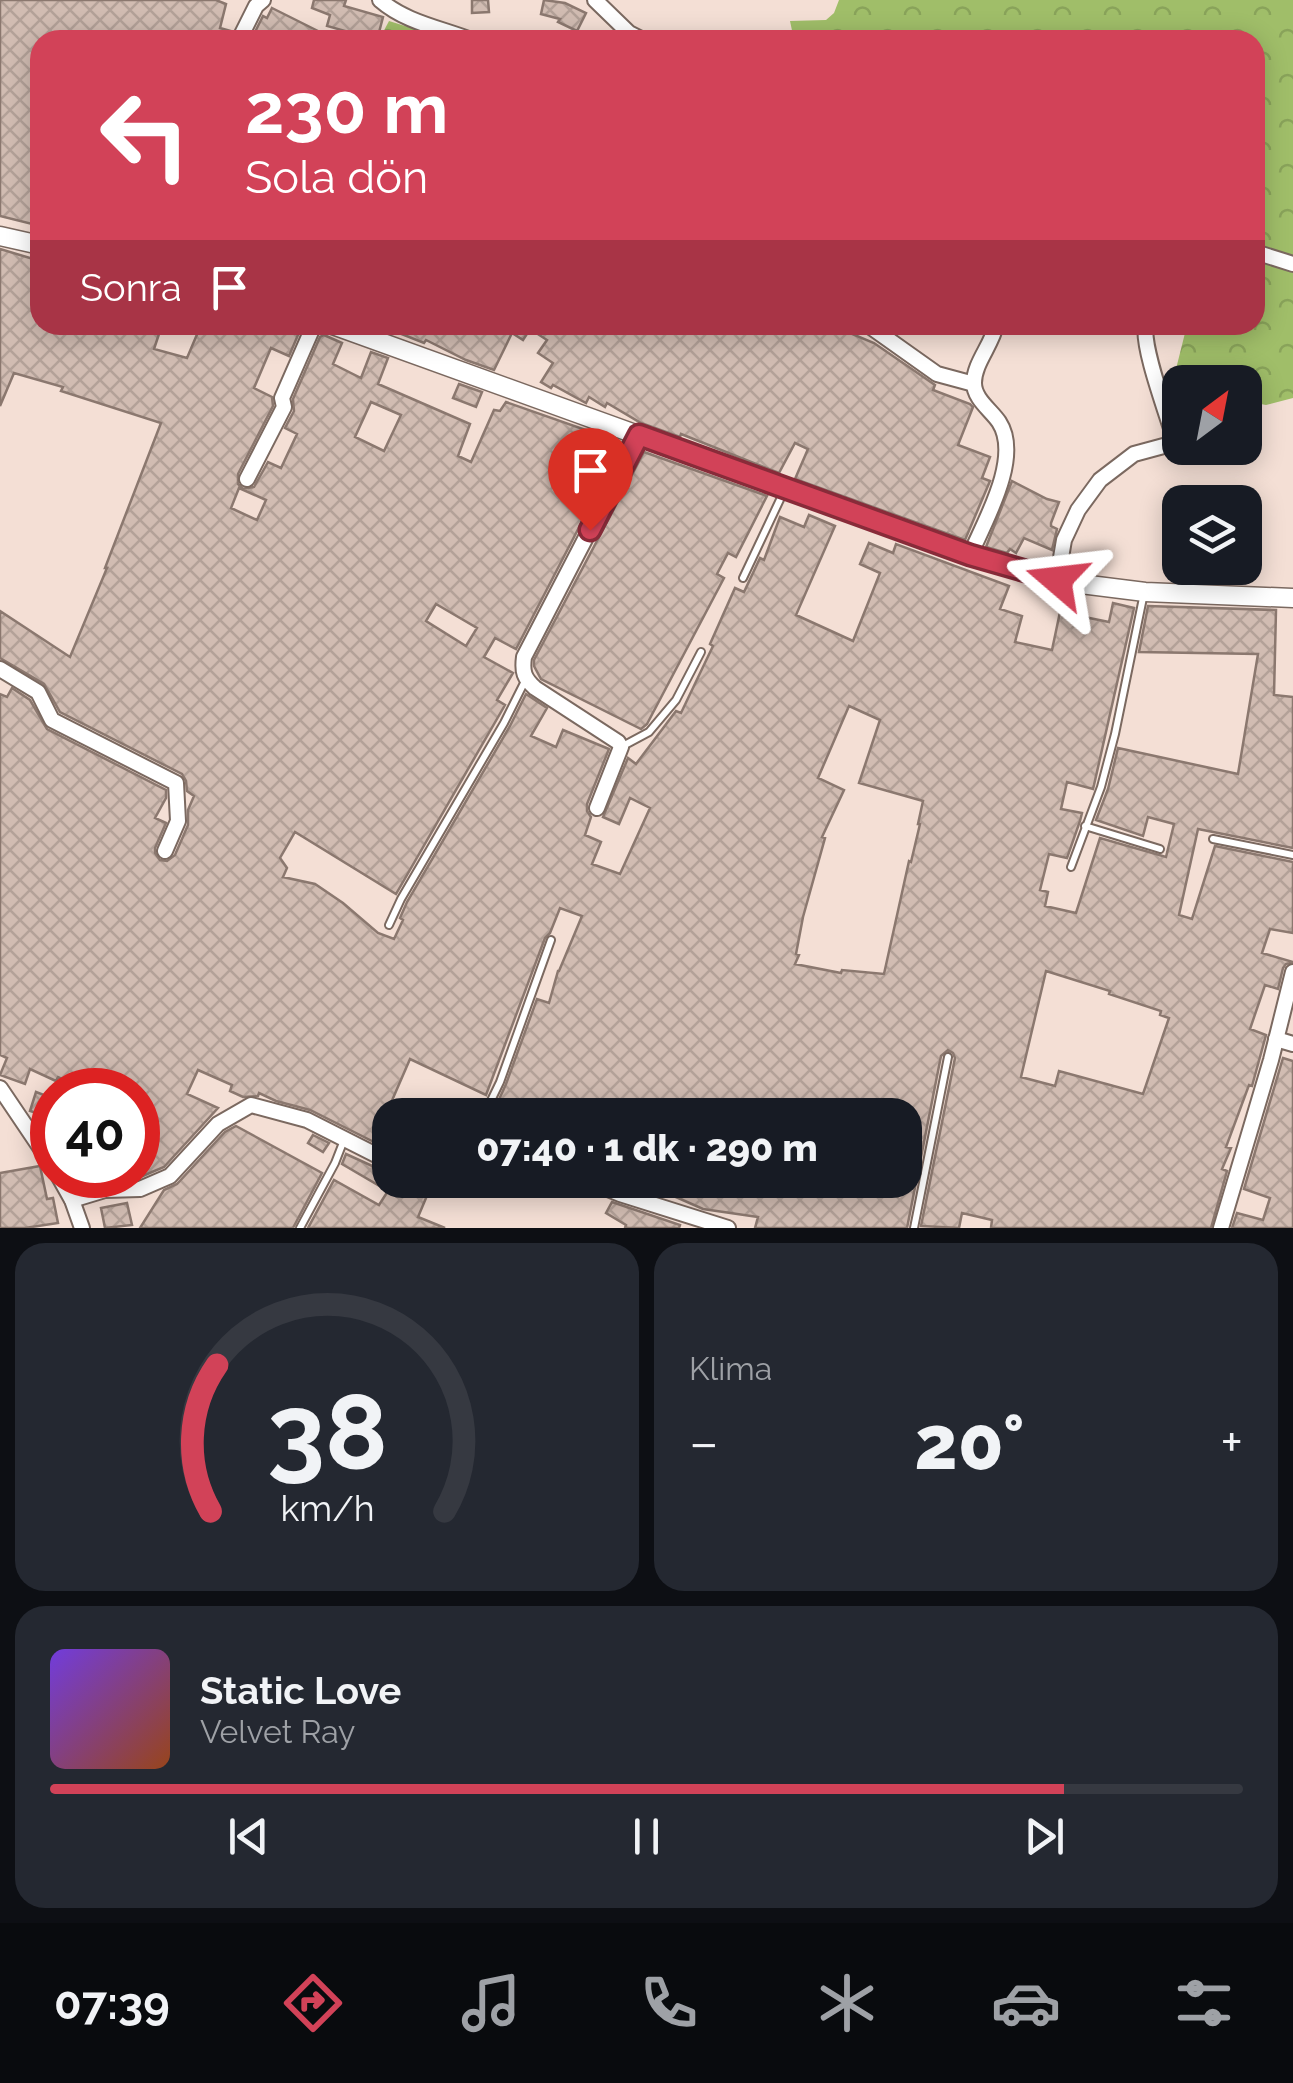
<!DOCTYPE html>
<html lang="tr">
<head>
<meta charset="utf-8">
<style>
  body { margin:0; font-family:Raleway,sans-serif; background:#242831; color:#f1f3f6; height:100vh; display:flex; flex-direction:column; font-size:38px; white-space:nowrap }
  * { box-sizing:border-box; margin:0 }
  p { font-size:32px; color:#9ea1a6 }
  .icon { flex:none; width:55px; height:55px; fill:none; stroke:currentColor; stroke-width:2; stroke-linecap:round; stroke-linejoin:round }
  .map { position:relative; height:1228px; overflow:hidden }
  .panel { display:flex; flex-direction:column; gap:15px; padding:15px; background:#0d0f14; flex:1 }
  .panel>* { flex:none }
  .hud { position:absolute; left:30px; top:30px; width:1235px; height:305px; border-radius:30px; box-shadow:0 5px 25px #0003; background:#d24258; color:#fff; overflow:hidden }
  .needle { width:65px; rotate:32deg }
  .fabs { position:absolute; left:1162px; top:365px; display:grid; gap:20px }
  .fabs a { display:grid; place-items:center; width:100px; height:100px; border-radius:20px; background:#171b24; box-shadow:0 5px 25px #0003; font-size:50px }
  .speed { position:absolute; left:30px; top:1068px; display:flex; gap:20px; font-size:50px; font-weight:700; text-align:center }
  .speed>* { display:grid; place-content:center; width:130px; height:130px; border-radius:50%; background:#171b24; box-shadow:0 5px 25px #0003; line-height:1 }
  .speed .limit { border:15px solid #d22; background:#fff; color:#111 }
  .pin { position:absolute; display:grid; place-items:center; width:85px; height:85px; color:#fff; margin:-102px -42px; border-radius:50% 50% 50% 0; rotate:-45deg; box-shadow:0 0 10px #0007 }
  .pin .icon { rotate:45deg }
  .me { position:absolute; width:110px; margin:-55px; rotate:287deg; stroke-linejoin:round; filter:drop-shadow(0 0 8px #0008) }
  .turn { display:flex; align-items:center; gap:35px; height:210px; padding:0 50px; font-size:45px }
  .turn .icon { width:130px; height:130px; stroke-width:2.5 }
  .turn b { display:block; font-size:70px; line-height:85px }
  .then { display:flex; align-items:center; height:95px; padding:0 50px; background:#0003; gap:20px; font-size:38px }
  .big { font-size:75px; font-weight:800; line-height:1.1 }
  .panel .tile { flex:1; display:flex; flex-direction:column; justify-content:center; gap:15px; min-width:0; padding:0 35px; border-radius:30px; background:#242831 }
  .panel .dial { align-items:center; gap:0 }
  .dial svg { height:260px; overflow:visible; fill:none; stroke:#363941; stroke-width:7; stroke-linecap:round; text-anchor:middle }
  .dial text { fill:#f1f3f6; stroke:none }
  .song { display:flex; align-items:center; gap:30px }
  .cover { width:120px; height:120px; border-radius:15px; background:linear-gradient(135deg,hsl(260 70% 55%),hsl(20 70% 35%)) }
  .played { height:10px; border-radius:5px; background:linear-gradient(90deg,#d24258 85%,#363941 85%) }
  .keys { display:flex; justify-content:space-around; direction:ltr }
  .heat { display:flex; justify-content:space-between; align-items:center; font-size:55px; direction:ltr }
  .panel .tiles { flex:1; display:grid; gap:15px; grid-template-columns:1fr 1fr }
  .tile:last-child { grid-column:span 2 }
  .trip { position:absolute; left:372px; top:1098px; width:550px; height:100px; border-radius:30px; background:#171b24; box-shadow:0 5px 25px #0003; font-weight:800; line-height:100px; text-align:center }
  .tab-bar { display:flex; height:160px; justify-content:space-around; align-items:center; background:#090b0e; color:#9ea1a6 }
  .tab-bar .icon { width:70px; height:70px }
  .tab-bar .active { color:#d24258 }
  .tab-bar b { font-size:45px; color:#f1f3f6 }
  .map>svg:first-child { display:block }
  .forest { fill:url(#forest-crowns) }
  .building { fill:url(#building-cross-hatch); stroke:#8b786f; stroke-width:2.5; fill-rule:evenodd }
  .lines { fill:none; stroke-linecap:round; stroke-linejoin:round }
  .service-casing { stroke:#7b6960; stroke-width:10 }
  .minor-casing { stroke:#7b6960; stroke-width:18 }
  .tertiary-casing { stroke:#7b6960; stroke-width:21 }
  .service { stroke:#fff; stroke-width:6 }
  .minor { stroke:#fff; stroke-width:14 }
  .tertiary { stroke:#fff; stroke-width:18 }
  .route-casing { stroke:#882b39; stroke-width:25 }
  .route { stroke:#d24258; stroke-width:18 }
</style>
</head>
<body>
<div class="map">
<svg width="1293" height="1228" viewBox="0 0 1293 1228">
  <defs>
    <pattern id="forest-crowns" width="20" height="18" patternUnits="userSpaceOnUse" patternTransform="scale(2.5)"><rect width="20" height="18" fill="#a0be69"/><path d="M2 6a3 3 0 1 1 6 0M12 15a3 3 0 1 1 6 0" fill="none" stroke="#89a35a"/></pattern>
    <pattern id="building-cross-hatch" width="8" height="8" patternUnits="userSpaceOnUse" patternTransform="scale(2.5)"><rect width="8" height="8" fill="#d1bcb2"/><path d="M0 0l8 8M0 8l8-8" fill="none" stroke="#b3a198"/></pattern>
  </defs>
  <rect width="100%" height="100%" fill="#f4dfd5"/>
  <g class="forest">
    <polygon points="839,0 1293,0 1293,398 1266,405 1245,401 1245,382 1180,382 1180,442 1169,397 1187,325 1255,325 1255,40 794,40 790,21 826,20 834,13"/>
    <polygon points="389,21 450,40 379,40"/>
  </g>
  <g class="building">
    <polygon points="0,0 216,0 226,4 220,28 231,31 228,40 40,40 40,226 0,216"/>
    <polygon points="314,0 346,0 344,6 383,17 377,40 327,26 330,15 312,8"/>
    <polygon points="472,0 488,0 489,12 472,13"/>
    <polygon points="544,0 565,3 586,13 577,31 558,22 560,19 541,14"/>
    <polygon points="272,8 336,40 251,40 263,16 267,18"/>
    <path d="M0,249L40,261V325H162L154,349L187,358L201,325H294L301,328L289,356L271,348L254,388L272,397L273,406L238,474V484L243,489L254,487L268,462L281,468L297,434L285,428L294,411L293,399L320,337L324,335L342,343L333,364L361,378L371,352L388,358L378,384L470,424L458,456L471,462L494,410L500,411L506,402L620,442L615,453L617,454L516,649L495,638L484,657L513,673L497,700L505,705L396,894L295,832L280,858L287,868L283,877L315,884L343,903L378,933L394,939L403,920L400,918L407,902L510,726L526,694L547,708L531,736L556,747L563,730L609,749L587,804V811L591,817L585,835L601,842L592,864L620,874L650,808L630,798L619,824L603,817L628,758L636,764L676,711L681,713L713,646L710,644L735,588L744,592L760,558L764,560L780,517L804,527L809,515L835,526L796,615L853,641L880,573L860,564L869,543L893,553L896,544L1009,586L1000,609L1022,616L1015,642L1052,650L1060,612L1109,622L1113,603L1134,608L1094,785L1093,789L1067,782L1061,809L1082,813L1080,821L1067,858L1049,854L1040,890L1048,892L1045,906L1076,913L1100,838L1166,857L1174,824L1148,817L1143,836L1096,820L1108,789L1118,748L1238,774L1258,654L1139,652L1148,606L1276,610L1274,695L1293,697V848L1198,829L1179,915L1192,919L1215,846L1293,862V933L1270,929L1262,953L1293,962L1286,964L1283,968L1278,989L1265,985L1250,1029L1266,1035L1252,1086L1249,1085L1226,1147L1231,1148L1222,1169L1227,1171L1211,1228H991L992,1220L962,1213L959,1228L921,1226L955,1058L953,1053L948,1050L941,1056L907,1228H755L758,1217L703,1209L660,1190L635,1182L636,1180H905V1115H492L506,1084L537,999L549,1003L558,971H559L582,916L560,908L550,933L545,938L486,1095L410,1059L374,1142L310,1110L276,1101L259,1093L258,1096L243,1097L230,1091L232,1085L198,1070L187,1094L218,1108L164,1167L138,1178V1090H88L58,1077L56,1081L30,1069L25,1084L0,1075L7,1058L0,1055V694L7,697L12,688L30,700L47,729L166,790V798L155,818L166,823L155,848V853L160,860L167,861L175,855L188,825V810L194,796L187,791L186,781L182,774L60,712L44,684L0,658V611L70,657L107,568H105L161,423L61,391L63,387L14,373L0,406ZM371,402L401,415L384,451L355,437ZM239,488L266,500L257,520L231,508ZM436,604L477,628L466,646L426,621ZM849,706L880,720L859,783L923,801L918,824H920L911,862L909,861L884,974L842,970L841,973L795,964L799,955L796,954L803,917L825,838L822,837L844,790L818,778ZM1046,971L1110,991L1109,994L1161,1011L1160,1015L1169,1018L1143,1094L1059,1071L1055,1086L1021,1077Z"/>
    <polygon points="379,325 831,325 874,343 935,385 933,390 970,404 973,407 958,445 990,457 982,478 990,481 965,540 795,479 808,449 795,443 779,473 681,434 680,437 641,423 607,403 605,407 589,397 586,403 553,385 551,388 541,382 553,363 538,353 547,340 530,329 523,340 512,333 494,370 466,360 426,340 424,343"/>
    <polygon points="459,384 482,392 476,407 453,398"/>
    <polygon points="644,452 767,496 736,557 728,553 717,574 724,578 647,724 641,729 541,679 534,666 534,660"/>
    <polygon points="1012,481 1047,499 1059,502 1051,523 1051,526 1057,529 1052,550 1024,538 1016,553 1010,549 1007,553 986,547"/>
    <polygon points="1283,1058 1293,1061 1293,1228 1232,1228 1237,1213 1263,1220 1270,1198 1244,1189"/>
    <polygon points="36,1092 52,1098 52,1118 30,1111"/>
    <polygon points="236,1126 322,1173 293,1228 140,1228 164,1190 177,1184 225,1132"/>
    <polygon points="313,1135 329,1143 323,1152 308,1143"/>
    <polygon points="346,1154 390,1174 390,1180 404,1180 429,1191 418,1217 445,1228 308,1228 334,1180 379,1205 388,1191 342,1164"/>
    <polygon points="40,1166 47,1199 53,1198 58,1223 25,1228 0,1228 0,1173"/>
    <polygon points="612,1202 680,1225 679,1228 625,1228 626,1225 606,1213"/>
    <polygon points="127,1203 132,1225 105,1228 101,1208"/>
  </g>
  <g class="lines">
    <g class="service-casing">
      <g id="service">
        <polyline points="743,578 785,489"/>
        <polyline points="621,747 649,732 676,700 701,652"/>
        <polyline points="1085,826 1160,849"/>
        <polyline points="1213,839 1293,855"/>
        <polyline points="1071,867 1101,787 1115,734 1144,593"/>
        <polyline points="389,925 401,899 504,723 525,681"/>
        <polyline points="484,1115 500,1082 551,940"/>
        <polyline points="300,1228 335,1163 344,1140"/>
        <polyline points="914,1228 948,1057"/>
      </g>
    </g>
    <g class="minor-casing">
      <g id="minor">
        <path d="M380,0C405,22 440,28 471,40"/>
        <polyline points="595,0 629,33 643,40"/>
        <polyline points="239,40 256,6 263,0"/>
        <polyline points="1255,252 1293,264"/>
        <polyline points="868,325 937,374 974,384"/>
        <polyline points="247,479 284,407 282,398 314,325"/>
        <path d="M970,555C985,521 1022,457 999,422C991,410 974,399 974,383C974,363 992,345 996,325"/>
        <path d="M1057,581L1064,540L1078,510L1100,480L1134,454L1171,444L1174,438C1167,414 1141,345 1146,325"/>
        <polyline points="0,669 38,692 52,720 176,783 178,821 165,851"/>
        <path d="M597,808L621,747L618,742L535,688C524,678 522,672 524,657L639,435"/>
        <polyline points="1276,1039 1293,1044"/>
        <polyline points="0,1088 52,1165"/>
        <polyline points="58,1175 72,1200 82,1228"/>
        <polyline points="586,1180 620,1194 728,1228"/>
        <polyline points="72,1200 105,1190 140,1189 170,1176 218,1124 251,1105 307,1120 390,1162"/>
        <polyline points="1221,1228 1271,1060 1293,972"/>
      </g>
    </g>
    <g class="tertiary-casing">
      <g id="tertiary">
        <polyline points="0,236 40,245"/>
        <polyline points="333,325 970,555 1057,581 1145,592 1293,598"/>
      </g>
    </g>
    <use href="#service" class="service"/>
    <use href="#minor" class="minor"/>
    <use href="#tertiary" class="tertiary"/>
  </g>
  <g class="lines">
    <g class="route-casing">
      <polyline id="route" points="590,530 639,435 970,555 1057,580"/>
    </g>
    <use href="#route" class="route"/>
  </g>
</svg>
<div class="fabs">
<a><svg class="needle" viewBox="-14 -14 28 28"><path d="M0-13l5 13h-10z" fill="#e53935"/><path d="M0 13l5-13h-10z" fill="#9ea1a6"/></svg></a>
<a><svg class="icon" aria-label="layers" viewBox="0 0 24 24"><path d="M12 4l9 5-9 5-9-5zM3 14l9 5 9-5"/></svg></a>
</div>
<div class="speed"><div class="limit">40</div></div>
<div class="pin" style="left:590px;top:530px;background:#d93025"><svg class="icon" aria-label="arrive" viewBox="0 0 24 24"><path d="M6 21V4h12l-3 4 3 4H6"/></svg></div>
<svg class="me" style="left:1057px;top:580px" viewBox="-20 -20 40 40"><path d="M0-17L14 15 0 8-14 15z" fill="#d24258" stroke="#fff" stroke-width="4"/></svg>
<div class="trip">07:40 · 1 dk · 290 m</div>
<div class="hud">
<div class="turn"><svg class="icon" aria-label="left" viewBox="0 0 24 24"><path d="M17 20v-9H6M10 6l-5 5 5 5"/></svg><div><b>230 m</b>Sola dön</div></div>
<div class="then">Sonra<svg class="icon" aria-label="arrive" viewBox="0 0 24 24"><path d="M6 21V4h12l-3 4 3 4H6"/></svg></div>
</div>
</div>
<section class="panel">
<div class="tiles">
<div class="tile dial"><svg viewBox="0 0 100 80">
<path d="M14 69A42 42 0 1 1 86 69"/>
<path d="M14 69A42 42 0 0 1 16 24" stroke="#d24258"/>
<text x="50" y="56" font-size="32" font-weight="700">38</text>
<text x="50" y="72" font-size="11">km/h</text>
</svg></div>
<div class="tile"><p>Klima</p>
<div class="heat"><a>−</a><b class="big">20°</b><a>+</a></div>
</div>
<div class="tile">
<div class="song"><i class="cover"></i><div><b>Static Love</b><p>Velvet Ray</p></div></div>
<div class="played"></div>
<div class="keys"><svg class="icon" aria-label="previous" viewBox="0 0 24 24"><path d="M18 5L8 12l10 7zM5 5v14"/></svg><svg class="icon" aria-label="pause" viewBox="0 0 24 24"><path d="M8 5v14M16 5v14"/></svg><svg class="icon" aria-label="next" viewBox="0 0 24 24"><path d="M6 5l10 7-10 7zM19 5v14"/></svg></div>
</div>
</div>
</section>
<nav class="tab-bar">
<b>07:39</b>
<svg class="icon active" aria-label="directions" viewBox="0 0 24 24"><path d="M12 3l9 9-9 9-9-9zM9 14v-3h6M13 9l2 2-2 2"/></svg>
<svg class="icon" aria-label="music" viewBox="0 0 24 24"><path d="M9 18V5l10-2v13"/><circle cx="6" cy="18" r="3"/><circle cx="16" cy="16" r="3"/></svg>
<svg class="icon" aria-label="phone" viewBox="0 0 24 24"><path d="M5 4h4l2 5-3 2q2 4 5 5l2-3 5 2v4C11 20 4 13 5 4z"/></svg>
<svg class="icon" aria-label="climate" viewBox="0 0 24 24"><path d="M12 3v18M4 7l16 10M4 17L20 7"/></svg>
<svg class="icon" aria-label="car" viewBox="0 0 24 24"><path d="M5 17H2v-5l4-1 3-4h7l3 4 3 1v5h-3M9 17h6M6 11h13"/><circle cx="7" cy="17" r="2"/><circle cx="17" cy="17" r="2"/></svg>
<svg class="icon" aria-label="filters" viewBox="0 0 24 24"><path d="M4 7h16M4 17h16"/><circle cx="9" cy="7" r="2"/><circle cx="15" cy="17" r="2"/></svg>
</nav>
</body>
</html>
